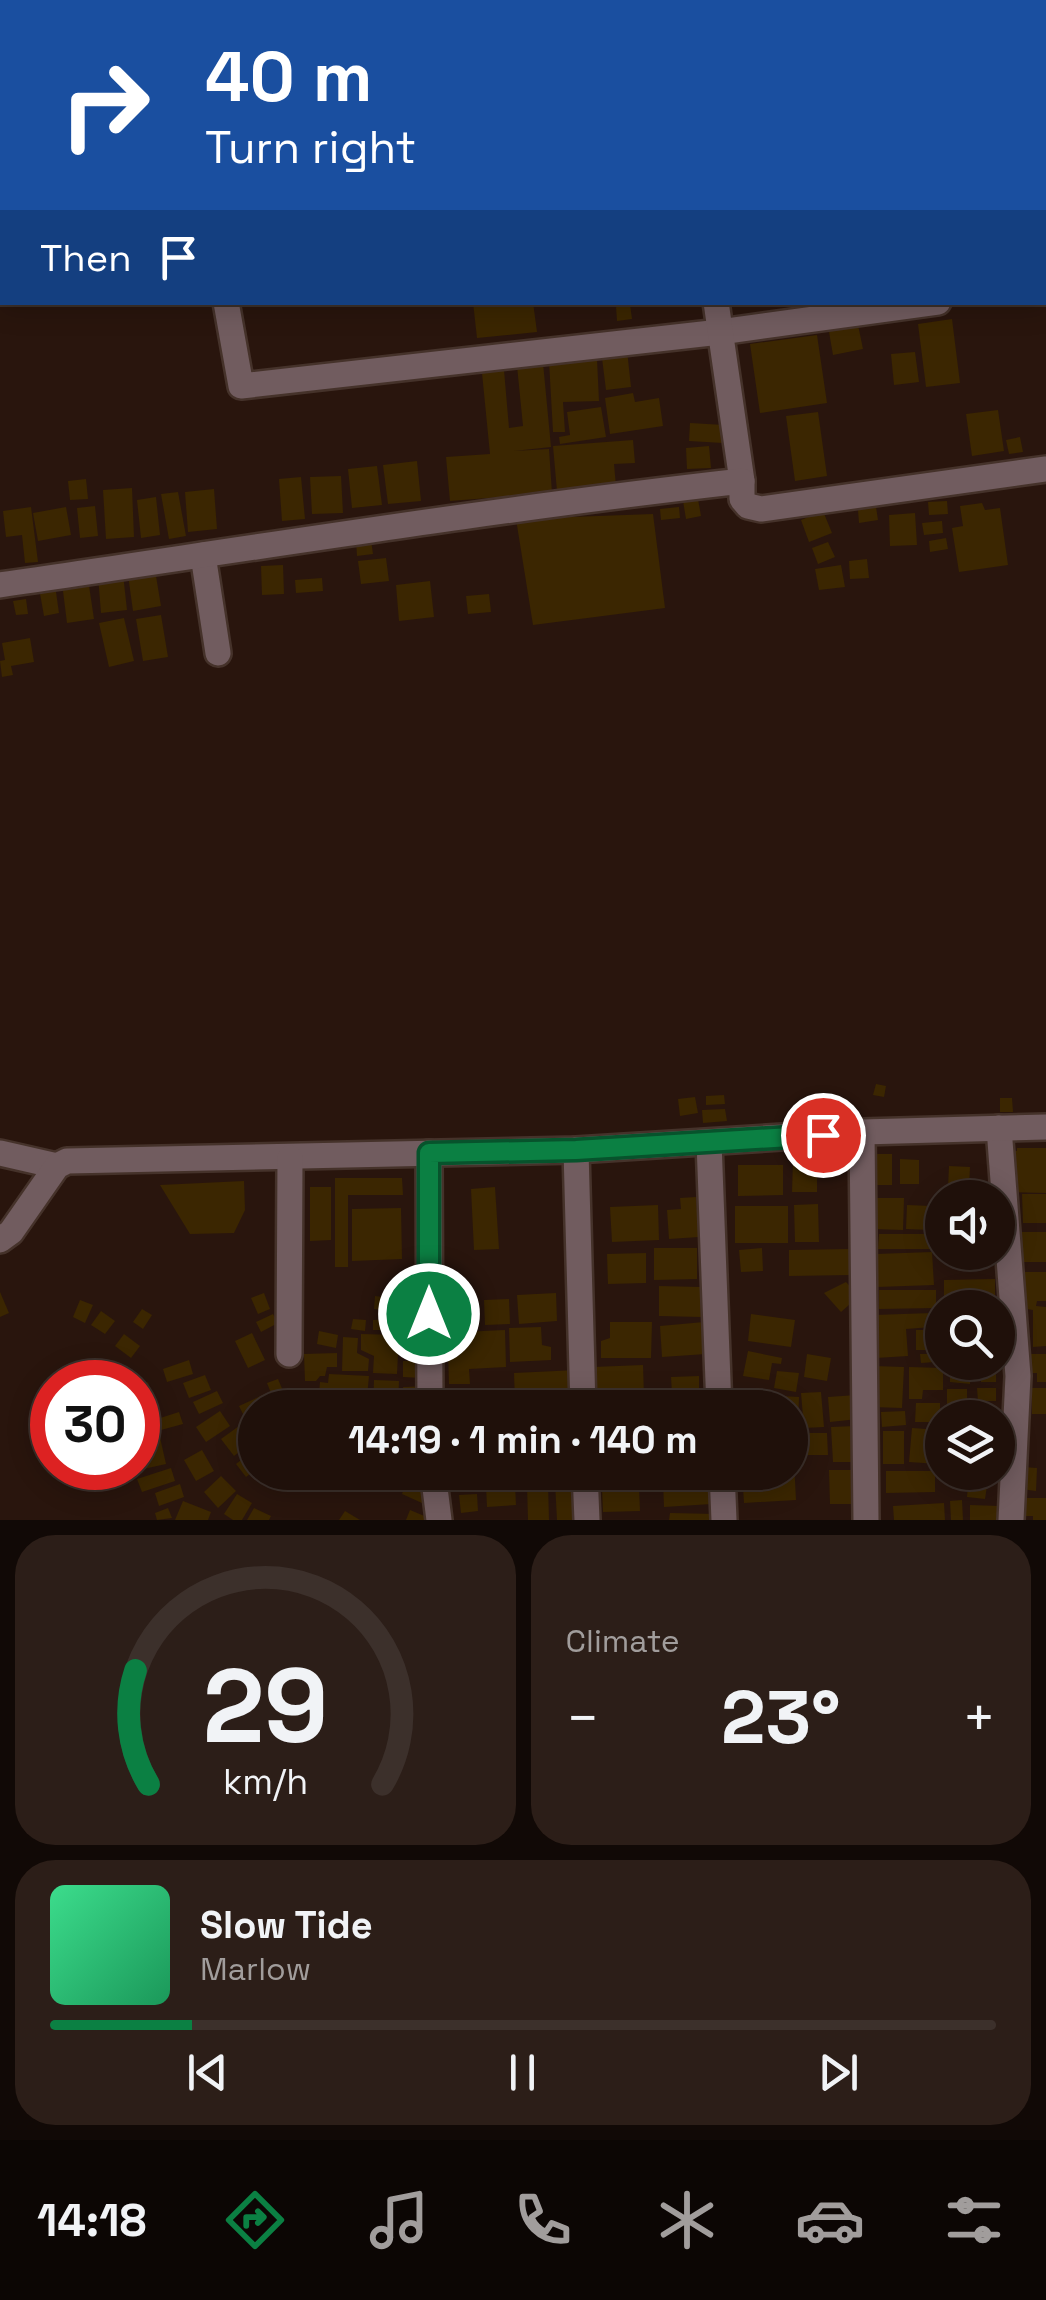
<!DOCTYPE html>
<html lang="en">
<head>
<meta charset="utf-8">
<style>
  body { margin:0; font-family:"Space Grotesk",sans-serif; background:#2c1e18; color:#f1f3f6; height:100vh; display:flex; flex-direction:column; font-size:38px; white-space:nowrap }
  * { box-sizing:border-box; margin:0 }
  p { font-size:32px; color:#a19d9c }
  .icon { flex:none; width:55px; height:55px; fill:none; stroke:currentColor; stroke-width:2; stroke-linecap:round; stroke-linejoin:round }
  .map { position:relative; height:1520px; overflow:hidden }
  .details { display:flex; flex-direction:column; gap:15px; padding:15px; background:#110906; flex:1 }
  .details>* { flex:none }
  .hud { position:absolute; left:0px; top:0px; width:1048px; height:305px; box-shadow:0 5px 25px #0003,0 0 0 2px #3c302b; background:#1a4fa0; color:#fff; overflow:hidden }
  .tools { position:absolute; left:925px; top:1180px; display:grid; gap:20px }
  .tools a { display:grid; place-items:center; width:90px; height:90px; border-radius:50%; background:#1f100a; box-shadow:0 5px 25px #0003,0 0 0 2px #3c302b; font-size:50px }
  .speed { position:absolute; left:30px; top:1360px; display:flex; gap:20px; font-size:50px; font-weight:700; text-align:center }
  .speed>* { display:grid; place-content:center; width:130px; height:130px; border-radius:50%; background:#1f100a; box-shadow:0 5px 25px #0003,0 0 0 2px #3c302b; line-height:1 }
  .speed .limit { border:15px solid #d22; background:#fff; color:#111 }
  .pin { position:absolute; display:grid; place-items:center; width:85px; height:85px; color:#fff; margin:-42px; border:5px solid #fff; border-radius:50%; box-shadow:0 2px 10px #0007 }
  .me { position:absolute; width:110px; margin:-55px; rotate:0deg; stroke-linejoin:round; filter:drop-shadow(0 0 8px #0008) }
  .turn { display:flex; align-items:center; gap:35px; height:210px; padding:0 40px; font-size:45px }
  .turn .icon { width:130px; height:130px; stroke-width:2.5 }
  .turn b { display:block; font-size:70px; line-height:85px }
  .then { display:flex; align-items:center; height:95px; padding:0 40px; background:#0003; gap:20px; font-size:38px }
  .big { font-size:75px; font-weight:800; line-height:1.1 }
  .details .tile { flex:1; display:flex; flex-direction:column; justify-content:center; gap:15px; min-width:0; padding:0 35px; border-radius:40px; background:#2c1e18 }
  .details .dial { align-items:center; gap:0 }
  .dial svg { height:260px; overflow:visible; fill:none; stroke:#3c302b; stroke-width:7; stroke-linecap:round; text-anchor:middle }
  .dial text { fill:#f1f3f6; stroke:none }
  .song { display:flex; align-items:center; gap:30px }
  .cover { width:120px; height:120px; border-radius:15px; background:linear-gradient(135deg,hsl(150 70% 55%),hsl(150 70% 35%)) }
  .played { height:10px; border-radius:5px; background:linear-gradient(90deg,#0b8043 15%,#3c302b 15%) }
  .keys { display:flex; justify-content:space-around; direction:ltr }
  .heat { display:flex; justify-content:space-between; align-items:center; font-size:55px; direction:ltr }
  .details .tiles { flex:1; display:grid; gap:15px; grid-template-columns:1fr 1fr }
  .tile:last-child { grid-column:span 2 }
  .trip { position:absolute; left:238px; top:1390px; width:570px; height:100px; border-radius:50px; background:#1f100a; box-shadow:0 5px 25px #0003,0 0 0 2px #3c302b; font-weight:800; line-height:100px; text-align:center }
  .dock { display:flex; height:160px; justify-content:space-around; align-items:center; background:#0c0604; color:#a19d9c }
  .dock .icon { width:70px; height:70px }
  .dock .current { color:#0b8043 }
  .dock b { font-size:45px; color:#f1f3f6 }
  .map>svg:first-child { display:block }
  .building { fill:#3b2601 }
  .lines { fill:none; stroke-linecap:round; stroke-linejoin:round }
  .minor-casing { stroke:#45322a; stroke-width:30 }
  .minor { stroke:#715c5f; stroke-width:25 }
  .route-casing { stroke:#07532c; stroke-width:25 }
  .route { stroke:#0b8043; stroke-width:18 }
</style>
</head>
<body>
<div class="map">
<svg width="1046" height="1520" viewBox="0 0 1046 1520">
  <rect width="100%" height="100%" fill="#29150d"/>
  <g class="building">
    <polygon points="473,302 533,302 537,332 477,338"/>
    <polygon points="630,304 632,319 617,321 616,306"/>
    <polygon points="952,319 960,383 926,387 918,324"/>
    <polygon points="857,320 863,349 833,355 828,326"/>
    <polygon points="817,335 827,403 760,413 750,344"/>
    <polygon points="627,350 631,387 606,390 602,358 610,357 610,352"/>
    <polygon points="915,352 919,382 894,385 891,354"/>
    <polygon points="597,359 599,401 563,402 565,432 553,432 549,361"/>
    <polygon points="543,363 551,447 514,451 549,449 552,493 450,501 446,457 490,454 482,373 504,370 509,428 523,426 517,366"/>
    <polygon points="633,393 635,402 659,398 663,426 610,434 605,398"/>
    <polygon points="601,407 606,437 560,444 559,437 570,435 567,412"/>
    <polygon points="998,410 1004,451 972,456 966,414"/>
    <polygon points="818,412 827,476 795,481 786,416"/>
    <polygon points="690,423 724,425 723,443 689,441"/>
    <polygon points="1020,437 1023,452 1009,454 1006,440"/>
    <polygon points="633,440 635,463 614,464 616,486 557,491 553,446"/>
    <polygon points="709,446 711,468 687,469 686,448"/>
    <polygon points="417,461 421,501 388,504 383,465"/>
    <polygon points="377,466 382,505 352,508 348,469"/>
    <polygon points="341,476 343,513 312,514 310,477"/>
    <polygon points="301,477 305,519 282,521 279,479"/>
    <polygon points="86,479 88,499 70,500 68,481"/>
    <polygon points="132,488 134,537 106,539 103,490"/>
    <polygon points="214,489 217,529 188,532 185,492"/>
    <polygon points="178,492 186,536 169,539 161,494"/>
    <polygon points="156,497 160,535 141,538 137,500"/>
    <polygon points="698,499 701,516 686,519 683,501"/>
    <polygon points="947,501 948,514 929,515 928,502"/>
    <polygon points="982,503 985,510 1000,508 1008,565 959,572 952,528 963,526 960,506"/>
    <polygon points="95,506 98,536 80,538 77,508"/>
    <polygon points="31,507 38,562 25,563 22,535 6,537 3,511"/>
    <polygon points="66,507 71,535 38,541 33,513"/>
    <polygon points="679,507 680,518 661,520 660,509"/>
    <polygon points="876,507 878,520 859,523 858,510"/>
    <polygon points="823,511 832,533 809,542 801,520"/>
    <polygon points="915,513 917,545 890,546 889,515"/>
    <polygon points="653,514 665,608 533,625 516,519"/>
    <polygon points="942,521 943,533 924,535 922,523"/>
    <polygon points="946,538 948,549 930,552 929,541"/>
    <polygon points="371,540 373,554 357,556 356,541"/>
    <polygon points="828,542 835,557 818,564 812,548"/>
    <polygon points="386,558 389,581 361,584 358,561"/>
    <polygon points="867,559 869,578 850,579 849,561"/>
    <polygon points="283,565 284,594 262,595 261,566"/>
    <polygon points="841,565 845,587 819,590 815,569"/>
    <polygon points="155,570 161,606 133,611 128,575"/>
    <polygon points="123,574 127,610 101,613 98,576"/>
    <polygon points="322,578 323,591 296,593 295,580"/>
    <polygon points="88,579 94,619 67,623 62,583"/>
    <polygon points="430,581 434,617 399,621 396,585"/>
    <polygon points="55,585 59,613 44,616 39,588"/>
    <polygon points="489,594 491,612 468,614 466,596"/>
    <polygon points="26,599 28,614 16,615 13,601"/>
    <polygon points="161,615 168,657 143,661 136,619"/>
    <polygon points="124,618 134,661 109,667 99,623"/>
    <polygon points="30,638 34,662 11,666 13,675 2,677 0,661 5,660 2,643"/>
    <polygon points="876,1084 886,1086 884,1097 873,1095"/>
    <polygon points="724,1095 725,1104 706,1105 706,1096"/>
    <polygon points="695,1097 698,1113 680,1116 678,1099"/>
    <polygon points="1000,1098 1012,1098 1013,1112 1000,1112"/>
    <polygon points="725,1109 727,1121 703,1123 702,1110"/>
    <polygon points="1017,1148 1046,1148 1046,1193 1006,1192 1007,1150 1017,1151"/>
    <rect x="877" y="1154" width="15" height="31"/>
    <polygon points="900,1159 919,1160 919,1184 900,1184"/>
    <polygon points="793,1160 817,1160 817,1192 792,1192"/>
    <polygon points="738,1165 783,1165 783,1195 738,1196"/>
    <polygon points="949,1166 970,1167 969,1188 948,1188"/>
    <polygon points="335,1178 402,1178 403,1195 348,1195 348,1267 335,1267"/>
    <polygon points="244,1181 245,1210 234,1233 190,1234 160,1185"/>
    <polygon points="990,1185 990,1189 994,1189 994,1198 973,1198 973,1187"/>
    <polygon points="310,1187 331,1187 331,1240 310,1241"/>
    <polygon points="495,1187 499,1249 474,1250 471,1189"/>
    <polygon points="1022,1194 1046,1194 1046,1223 1023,1223"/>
    <polygon points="696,1197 699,1237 669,1239 667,1210 681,1209 680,1198"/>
    <polygon points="875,1198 904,1198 903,1230 874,1229"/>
    <polygon points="935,1198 942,1199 942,1230 934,1230"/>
    <polygon points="818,1204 819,1242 795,1242 794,1205"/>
    <polygon points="658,1205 659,1240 612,1242 610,1207"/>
    <polygon points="907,1205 931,1206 931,1230 906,1229"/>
    <rect x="735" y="1206" width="53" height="37"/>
    <polygon points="401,1208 402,1259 352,1261 352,1209"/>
    <rect x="1022" y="1232" width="24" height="30"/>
    <polygon points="879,1234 935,1234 935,1249 878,1249"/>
    <polygon points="654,1248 697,1248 697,1279 654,1280"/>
    <polygon points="762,1248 763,1271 741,1272 739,1250"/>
    <polygon points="852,1249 852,1275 789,1276 789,1250"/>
    <polygon points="932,1252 934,1285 877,1287 876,1254"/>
    <polygon points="646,1253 646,1283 608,1284 607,1254"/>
    <polygon points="1025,1272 1046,1272 1046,1301 1037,1301 1036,1306 1046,1307 1046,1346 1033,1347 1033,1310 1020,1308 1024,1291"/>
    <polygon points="995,1279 995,1307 944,1307 944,1280"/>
    <polygon points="846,1282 859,1296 841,1312 824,1293"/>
    <polygon points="659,1286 701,1287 701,1317 659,1316"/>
    <polygon points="879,1290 936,1290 936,1308 879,1309"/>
    <polygon points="0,1292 9,1313 0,1317"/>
    <polygon points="264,1293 270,1309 258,1314 251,1298"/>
    <polygon points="556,1293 557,1321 519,1324 517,1295"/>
    <polygon points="404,1295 423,1296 422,1311 403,1311"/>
    <polygon points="375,1296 391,1298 389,1311 374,1309"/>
    <polygon points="509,1299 510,1324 485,1325 484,1300"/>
    <polygon points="80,1300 93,1305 85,1323 73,1317"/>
    <polygon points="142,1309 152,1315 143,1329 133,1322"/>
    <polygon points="101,1311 115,1321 105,1334 91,1325"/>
    <polygon points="932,1313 932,1327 906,1329 908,1356 876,1358 874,1315"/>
    <polygon points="273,1314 278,1323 261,1332 256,1322"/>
    <polygon points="751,1314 795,1320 791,1347 748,1341"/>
    <polygon points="461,1318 461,1332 505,1330 506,1367 469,1369 470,1384 449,1384 447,1319"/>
    <polygon points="353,1319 366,1320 365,1331 351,1329"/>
    <polygon points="392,1319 392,1330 373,1330 373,1320"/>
    <polygon points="401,1319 425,1320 424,1333 401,1332"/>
    <polygon points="610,1322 652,1322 651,1358 601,1358 601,1341 610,1338"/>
    <polygon points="704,1322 706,1354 662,1357 660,1326"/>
    <polygon points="541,1327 542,1345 551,1347 551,1360 510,1362 509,1328"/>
    <rect x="916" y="1330" width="21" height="20"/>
    <polygon points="319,1331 338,1335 336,1348 317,1344"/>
    <polygon points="252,1333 265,1360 248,1368 235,1341"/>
    <polygon points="124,1334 140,1346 131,1358 115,1346"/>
    <polygon points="361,1334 399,1335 397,1374 373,1373 374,1356 361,1350"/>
    <polygon points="343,1337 358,1338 357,1353 369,1359 368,1371 342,1371"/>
    <polygon points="405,1342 424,1343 423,1357 404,1356"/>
    <polygon points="748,1351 782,1358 781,1364 772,1363 769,1380 743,1376"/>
    <polygon points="337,1353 337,1367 327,1367 325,1376 320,1376 316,1381 305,1381 304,1354"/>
    <polygon points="807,1354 831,1358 827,1381 804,1377"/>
    <polygon points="920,1354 934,1354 935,1362 921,1363"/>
    <polygon points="1028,1354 1046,1354 1046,1382 1037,1382 1037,1373 1028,1373"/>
    <polygon points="189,1360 193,1374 167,1382 163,1369"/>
    <polygon points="403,1361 424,1361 423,1378 403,1377"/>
    <polygon points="643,1365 644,1397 594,1399 593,1367"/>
    <polygon points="874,1366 904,1367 902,1408 872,1407"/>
    <polygon points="909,1367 943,1368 943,1390 923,1390 922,1399 909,1399"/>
    <rect x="981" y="1369" width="15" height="13"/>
    <polygon points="577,1370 578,1399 515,1402 514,1373"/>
    <polygon points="777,1371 799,1373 796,1392 774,1388"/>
    <polygon points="950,1372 971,1373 970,1384 950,1382"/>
    <polygon points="329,1374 369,1376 366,1408 334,1407 334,1395 319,1394 320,1382 328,1383"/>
    <polygon points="205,1375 211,1390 189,1398 183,1383"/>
    <polygon points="699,1376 699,1392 672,1394 671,1377"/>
    <polygon points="278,1379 286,1398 275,1403 267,1383"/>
    <polygon points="374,1380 399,1381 398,1408 373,1407"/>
    <polygon points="148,1382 154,1400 138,1406 138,1386"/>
    <polygon points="425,1386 426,1408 404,1408 403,1387"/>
    <polygon points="977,1388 996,1388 996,1401 978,1401"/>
    <rect x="1032" y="1388" width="14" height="26"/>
    <rect x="947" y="1389" width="20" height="28"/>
    <polygon points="217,1391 223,1403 199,1414 193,1402"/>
    <polygon points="821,1392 824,1427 804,1428 801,1393"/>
    <polygon points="265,1394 272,1408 255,1408 255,1421 248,1424 239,1406"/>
    <polygon points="768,1394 769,1408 745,1408 745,1395"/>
    <polygon points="856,1395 858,1419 830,1422 828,1397"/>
    <polygon points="781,1396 799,1397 798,1428 790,1427 790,1408 781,1408"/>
    <polygon points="916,1403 940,1403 940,1422 915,1422"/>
    <rect x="651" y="1404" width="61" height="4"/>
    <polygon points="971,1406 996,1407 995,1418 971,1418"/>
    <polygon points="220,1411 230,1426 206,1442 196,1427"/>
    <polygon points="905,1411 906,1425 882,1427 881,1412"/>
    <polygon points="179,1412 183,1424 161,1430 157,1419"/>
    <polygon points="239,1426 252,1442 234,1456 221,1439"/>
    <polygon points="856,1426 857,1462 833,1462 831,1427"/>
    <polygon points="912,1428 941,1430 938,1464 909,1462"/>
    <polygon points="998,1428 1008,1429 1005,1459 998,1458"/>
    <rect x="883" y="1431" width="21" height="33"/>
    <polygon points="159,1433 166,1464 139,1470 138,1438"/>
    <polygon points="800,1433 827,1433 828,1455 800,1455"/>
    <polygon points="790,1441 793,1441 796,1500 744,1503 742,1472 790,1472"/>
    <polygon points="255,1449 255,1470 246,1477 236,1464"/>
    <polygon points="202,1450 214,1471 196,1481 184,1460"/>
    <polygon points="1023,1467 1037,1468 1036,1491 1021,1489"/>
    <polygon points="171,1468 175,1481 142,1492 137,1479"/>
    <polygon points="829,1470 856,1470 857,1504 830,1504"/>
    <polygon points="886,1471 935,1471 935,1492 886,1493"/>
    <polygon points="345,1472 370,1472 368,1479"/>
    <polygon points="375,1472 396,1472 392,1487 372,1482"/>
    <rect x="447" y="1472" width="22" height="8"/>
    <polygon points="478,1472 520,1472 520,1476 478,1478"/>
    <rect x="529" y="1472" width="45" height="5"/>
    <rect x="598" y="1472" width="14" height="8"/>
    <polygon points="618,1472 653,1472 654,1477 618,1478"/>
    <polygon points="945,1472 966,1472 965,1484 944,1482"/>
    <rect x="973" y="1472" width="27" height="8"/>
    <polygon points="221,1476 236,1491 218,1508 204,1492"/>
    <polygon points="408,1478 429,1487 422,1503 402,1494"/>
    <polygon points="711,1478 712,1504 664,1507 663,1481"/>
    <polygon points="555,1482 578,1483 580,1520 557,1520"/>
    <polygon points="548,1483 549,1520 528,1520 527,1484"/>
    <polygon points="180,1484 184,1497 159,1506 155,1493"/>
    <polygon points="515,1484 516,1505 487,1507 486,1486"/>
    <polygon points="968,1484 987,1486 985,1499 967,1497"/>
    <polygon points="639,1487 640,1511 603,1512 602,1488"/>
    <polygon points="237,1494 252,1503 242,1520 233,1520 224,1514"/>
    <polygon points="477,1494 478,1511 461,1513 459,1495"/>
    <polygon points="1024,1498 1046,1498 1046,1520 1033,1520 1033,1516 1023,1516"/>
    <polygon points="962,1500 963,1520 951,1520 950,1501"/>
    <polygon points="183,1501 211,1512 208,1520 175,1520"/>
    <polygon points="944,1503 945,1520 894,1520 893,1506"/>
    <polygon points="970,1505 1000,1506 999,1520 970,1520"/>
    <polygon points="168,1508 172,1518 157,1520 155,1513"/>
    <polygon points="254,1508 271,1516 269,1520 247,1520"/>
    <polygon points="410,1510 434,1520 406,1520"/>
    <polygon points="345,1511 360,1520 339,1520"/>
    <polygon points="670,1513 716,1514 716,1520 669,1520"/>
  </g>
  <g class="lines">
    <g class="minor-casing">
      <g id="minor">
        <polyline points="356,2 365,0"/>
        <polyline points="0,96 2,95"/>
        <polyline points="1045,288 1046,288"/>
        <polyline points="226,302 241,386 720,332 938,302"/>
        <polyline points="716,302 742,481"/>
        <polyline points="203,555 218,653"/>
        <path d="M0,585C247,549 494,509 742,481V499L748,506L761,509L1046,469"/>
        <polyline points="999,1128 1018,1376 1011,1520"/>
        <polyline points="862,1132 866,1520"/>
        <polyline points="709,1142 719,1408"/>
        <polyline points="576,1150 583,1408"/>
        <polyline points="0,1153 57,1166"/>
        <polyline points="429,1153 430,1408"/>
        <polyline points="0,1240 11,1232 57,1166 67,1161 576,1150 862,1132 1046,1127"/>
        <polyline points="289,1354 290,1158"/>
        <polyline points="433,1472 439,1520"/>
        <polyline points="585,1472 587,1520"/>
        <polyline points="722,1472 724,1520"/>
      </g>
    </g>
    <use href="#minor" class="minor"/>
  </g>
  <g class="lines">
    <g class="route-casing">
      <polyline id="route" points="429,1314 429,1153 576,1150 823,1135"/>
    </g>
    <use href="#route" class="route"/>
  </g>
</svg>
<div class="tools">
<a><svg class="icon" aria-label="sound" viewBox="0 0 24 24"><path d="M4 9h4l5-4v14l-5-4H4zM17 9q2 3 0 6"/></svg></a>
<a><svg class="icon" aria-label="search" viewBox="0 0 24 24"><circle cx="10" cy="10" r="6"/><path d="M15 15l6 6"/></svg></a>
<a><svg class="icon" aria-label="layers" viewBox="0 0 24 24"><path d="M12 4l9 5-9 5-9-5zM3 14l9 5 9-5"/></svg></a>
</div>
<div class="speed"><div class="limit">30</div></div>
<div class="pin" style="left:823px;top:1135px;background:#d93025"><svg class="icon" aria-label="arrive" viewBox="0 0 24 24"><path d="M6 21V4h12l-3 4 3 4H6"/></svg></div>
<svg class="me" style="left:429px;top:1314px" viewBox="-20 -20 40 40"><circle r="17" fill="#0b8043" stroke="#fff" stroke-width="3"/><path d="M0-11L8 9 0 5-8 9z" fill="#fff"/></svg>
<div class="trip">14:19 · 1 min · 140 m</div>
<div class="hud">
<div class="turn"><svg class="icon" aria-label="right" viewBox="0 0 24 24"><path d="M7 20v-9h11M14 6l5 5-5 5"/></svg><div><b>40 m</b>Turn right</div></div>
<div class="then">Then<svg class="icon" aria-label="arrive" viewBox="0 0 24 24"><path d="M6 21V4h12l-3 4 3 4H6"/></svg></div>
</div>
</div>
<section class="details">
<div class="tiles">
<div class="tile dial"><svg viewBox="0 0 100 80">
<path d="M14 69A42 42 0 1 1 86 69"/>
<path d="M14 69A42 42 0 0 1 10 34" stroke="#0b8043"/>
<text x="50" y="56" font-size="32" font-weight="700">29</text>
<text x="50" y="72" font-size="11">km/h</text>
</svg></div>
<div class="tile"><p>Climate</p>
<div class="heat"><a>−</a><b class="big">23°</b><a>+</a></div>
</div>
<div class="tile">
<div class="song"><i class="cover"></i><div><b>Slow Tide</b><p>Marlow</p></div></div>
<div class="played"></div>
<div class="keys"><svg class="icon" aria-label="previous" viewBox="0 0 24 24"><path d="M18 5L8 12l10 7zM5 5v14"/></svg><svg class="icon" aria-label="pause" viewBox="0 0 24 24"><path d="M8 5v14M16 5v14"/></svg><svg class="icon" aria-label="next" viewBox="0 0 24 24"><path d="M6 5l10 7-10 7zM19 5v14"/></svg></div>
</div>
</div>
</section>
<nav class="dock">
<b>14:18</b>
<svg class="icon current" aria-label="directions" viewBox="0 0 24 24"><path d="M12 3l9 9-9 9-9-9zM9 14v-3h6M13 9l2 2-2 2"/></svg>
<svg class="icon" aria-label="music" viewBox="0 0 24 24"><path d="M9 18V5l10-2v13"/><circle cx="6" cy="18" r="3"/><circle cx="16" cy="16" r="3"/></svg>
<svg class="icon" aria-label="phone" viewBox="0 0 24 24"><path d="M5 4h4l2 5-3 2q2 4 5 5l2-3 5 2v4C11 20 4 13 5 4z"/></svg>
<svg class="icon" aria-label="climate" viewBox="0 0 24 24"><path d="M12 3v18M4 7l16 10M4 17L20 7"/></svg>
<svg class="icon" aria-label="car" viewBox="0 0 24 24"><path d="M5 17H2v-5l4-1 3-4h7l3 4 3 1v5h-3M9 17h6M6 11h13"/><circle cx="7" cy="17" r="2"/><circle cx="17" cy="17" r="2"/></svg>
<svg class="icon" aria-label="filters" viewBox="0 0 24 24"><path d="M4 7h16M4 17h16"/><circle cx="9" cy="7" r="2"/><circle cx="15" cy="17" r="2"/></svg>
</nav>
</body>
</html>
